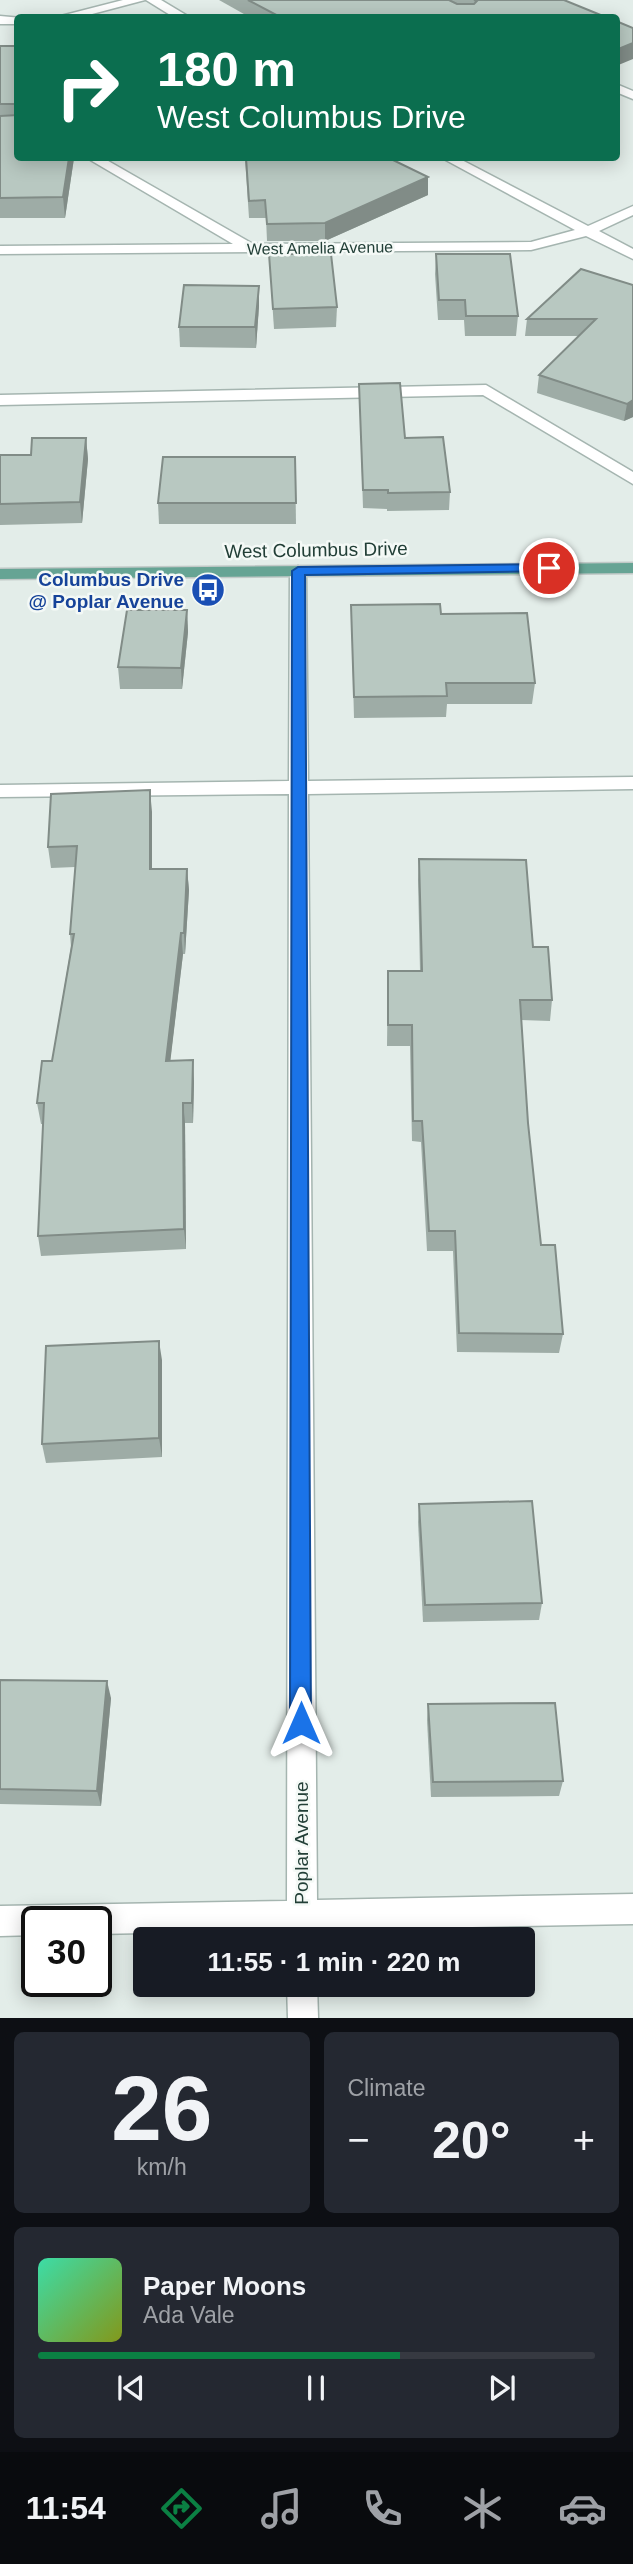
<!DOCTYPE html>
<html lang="en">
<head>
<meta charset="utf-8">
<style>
  body { margin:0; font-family:Arial,sans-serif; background:#242831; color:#f1f3f6; height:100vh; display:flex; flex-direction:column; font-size:26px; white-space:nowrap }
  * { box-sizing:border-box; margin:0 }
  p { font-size:23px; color:#9ea1a6 }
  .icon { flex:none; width:38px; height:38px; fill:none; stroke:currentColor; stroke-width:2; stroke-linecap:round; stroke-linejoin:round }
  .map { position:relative; height:2018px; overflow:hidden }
  .drawer { display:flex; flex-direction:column; gap:14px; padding:14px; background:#0d0f14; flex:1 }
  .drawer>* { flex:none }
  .guide { position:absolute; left:14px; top:14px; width:606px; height:147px; border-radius:7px; box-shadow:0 4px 18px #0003; background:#0b6e4f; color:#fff; overflow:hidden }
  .speed { position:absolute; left:21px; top:1906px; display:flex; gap:14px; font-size:35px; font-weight:700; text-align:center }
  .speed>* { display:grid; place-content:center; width:91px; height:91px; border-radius:50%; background:#171b24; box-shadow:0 4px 18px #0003; line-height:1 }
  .speed .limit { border:4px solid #111; border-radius:10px; background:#fff; color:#111 }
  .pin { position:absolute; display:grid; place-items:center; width:60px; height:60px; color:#fff; margin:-30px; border:4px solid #fff; border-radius:50%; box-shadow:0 2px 7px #0007 }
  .me { position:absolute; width:77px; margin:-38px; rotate:0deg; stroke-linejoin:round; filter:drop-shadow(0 0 5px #0008) }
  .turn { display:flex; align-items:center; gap:24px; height:147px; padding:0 28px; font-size:32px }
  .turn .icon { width:91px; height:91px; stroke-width:2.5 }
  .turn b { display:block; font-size:49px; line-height:60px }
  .big { font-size:52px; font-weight:700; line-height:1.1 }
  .drawer .tile { flex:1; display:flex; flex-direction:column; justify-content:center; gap:10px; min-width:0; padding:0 24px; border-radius:10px; background:#242831 }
  .drawer .dial { align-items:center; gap:0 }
  .dial b { font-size:91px; line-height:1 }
  .song { display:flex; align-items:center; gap:21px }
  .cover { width:84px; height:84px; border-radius:10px; background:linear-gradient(135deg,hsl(160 70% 55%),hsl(70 70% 35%)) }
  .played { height:7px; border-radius:4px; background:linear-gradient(90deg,#0b8043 65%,#363941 65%) }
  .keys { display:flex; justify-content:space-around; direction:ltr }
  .heat { display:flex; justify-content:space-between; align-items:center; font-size:38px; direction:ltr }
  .drawer .tiles { flex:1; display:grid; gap:14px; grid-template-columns:1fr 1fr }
  .tile:last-child { grid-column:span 2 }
  .trip { position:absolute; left:133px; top:1927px; width:402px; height:70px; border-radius:7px; background:#171b24; box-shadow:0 4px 18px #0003; font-weight:700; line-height:70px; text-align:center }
  .tab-bar { display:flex; height:112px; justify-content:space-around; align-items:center; background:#090b0e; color:#9ea1a6 }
  .tab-bar .icon { width:49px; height:49px }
  .tab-bar .selected { color:#0b8043 }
  .tab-bar b { font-size:32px; color:#f1f3f6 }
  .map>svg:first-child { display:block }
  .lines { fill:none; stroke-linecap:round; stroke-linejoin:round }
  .minor-casing { stroke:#a5b5b0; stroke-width:3 }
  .major-casing { stroke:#c1c9c7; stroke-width:3 }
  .minor { fill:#fff; fill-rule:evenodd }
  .major { fill:#66a494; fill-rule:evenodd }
  .wall { fill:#9eaca6 }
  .shaded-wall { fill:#818c87 }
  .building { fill:#b8c8c1; stroke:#818c87; stroke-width:2 }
  .route { fill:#1a73e8; stroke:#114b97; stroke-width:2 }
  .labels { text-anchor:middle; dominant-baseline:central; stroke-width:5; stroke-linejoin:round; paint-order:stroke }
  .far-street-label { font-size:16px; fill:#223f37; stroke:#f4f9f6 }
  .street-label { font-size:19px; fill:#223f37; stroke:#f4f9f6 }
  .transit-label { font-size:19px; font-weight:bold; fill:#164399; stroke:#f4f9f6; text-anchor:end }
</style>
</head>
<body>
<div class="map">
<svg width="633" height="2018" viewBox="0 0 633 2018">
  <rect width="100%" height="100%" fill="#e3ede9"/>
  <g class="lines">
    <g class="minor-casing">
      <g id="minor">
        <polygon points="123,0 145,0 77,18 53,18"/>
        <polygon points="146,0 161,0 191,18 175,18"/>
        <polygon points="0,16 22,18 18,18 18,24 0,24"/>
        <polygon points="616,84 633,91 633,99 616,92"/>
        <polygon points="87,158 103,158 253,244 531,242 575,230 442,158 458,158 588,226 633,206 633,215 599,231 633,249 633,259 586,236 531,250 0,254 0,246 233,244"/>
        <polygon points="486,385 633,472 633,484 483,395 0,405 0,395"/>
        <polygon points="298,566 306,571 308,781 633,777 633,789 308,794 317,1900 633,1894 633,1924 317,1930 317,1939 287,1939 287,1930 96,1934 96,1922 37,1922 37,1935 0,1936 0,1906 287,1901 289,794 0,797 0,785 289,781 290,571"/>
        <polygon points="287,1984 317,1984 318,2018 288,2018"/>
      </g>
    </g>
    <g class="major-casing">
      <polygon id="major" points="633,563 633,573 0,579 0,569"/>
    </g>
    <use href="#minor" class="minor"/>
    <use href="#major" class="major"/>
  </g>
  <g class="wall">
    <polygon points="219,0 564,0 608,18 251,18"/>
    <polygon points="0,46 74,158 65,218 0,218"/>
    <polygon points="245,158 389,158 428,177 428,195 325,241 267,241 266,218 249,218"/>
    <polygon points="269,254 337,307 336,327 274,329"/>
    <polygon points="436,254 518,316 516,336 465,336 464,320 438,320 435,274"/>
    <polygon points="581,269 633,417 624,421 537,393 539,375 579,336 525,336 527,319"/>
    <polygon points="259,286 259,306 256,348 180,347 179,327"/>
    <polygon points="359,384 450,492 449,510 387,511 387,509 363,508"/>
    <polygon points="86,438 88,459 82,523 0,525 0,455 31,455"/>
    <polygon points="295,457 296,524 159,524 158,503"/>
    <polygon points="351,605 441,614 535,683 532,704 447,704 446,717 354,718"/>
    <polygon points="187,610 188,632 182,689 120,689 118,667"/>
    <polygon points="152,812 152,869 187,869 189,890 185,954 183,954 170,1061 194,1081 193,1123 185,1123 186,1249 41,1256 38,1236 43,1124 41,1124 37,1103 52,1061 71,947 70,934 75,867 51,868 48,847"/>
    <polygon points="419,859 533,947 552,1000 550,1021 521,1020 528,1123 541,1245 563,1334 559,1353 457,1352 453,1251 427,1251 421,1142 412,1141 410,1046 387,1046 388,971 420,971 418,880"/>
    <polygon points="162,1360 162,1457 46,1463 42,1444"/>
    <polygon points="419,1504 542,1603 539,1620 423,1622 418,1522"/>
    <polygon points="0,1680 111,1698 101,1806 0,1804"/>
    <polygon points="428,1704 563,1781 559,1796 431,1797 427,1720"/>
  </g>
  <g class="shaded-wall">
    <polygon points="633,43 633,59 616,66 616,50"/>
    <polygon points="69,158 74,158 65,218 63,197"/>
    <polygon points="428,177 428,195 325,241 325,223"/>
    <polygon points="259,286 259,306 256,348 255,327"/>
    <polygon points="633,400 633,417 624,421 627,404"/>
    <polygon points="86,438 88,459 82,523 80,502"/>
    <polygon points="187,610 188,632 182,689 181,668"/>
    <polygon points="150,790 152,812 152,891 150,869"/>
    <polygon points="187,869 189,890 185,954 184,933"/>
    <polygon points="181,933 183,954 168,1081 166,1061"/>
    <polygon points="193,1060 194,1081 193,1123 192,1103"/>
    <polygon points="183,1103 185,1123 186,1249 184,1229"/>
    <polygon points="159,1341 162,1360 162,1457 159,1438"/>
    <polygon points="107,1681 111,1698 101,1806 97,1791"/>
  </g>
  <g class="building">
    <polygon points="248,0 449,0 457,4 474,4 477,1 474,0 564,0 608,18 282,18"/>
    <polygon points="616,21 633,28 633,43 616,50"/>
    <rect x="0" y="46" width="18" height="58"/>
    <polygon points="18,115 18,158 69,158 63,197 0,198 0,116"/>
    <polygon points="246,158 389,158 428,177 325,223 267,224 265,200 249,201"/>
    <polygon points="269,254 331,254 337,307 273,309"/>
    <polygon points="436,254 510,254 518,316 466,316 465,300 439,300"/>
    <polygon points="581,269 633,285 633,400 627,404 539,375 596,319 527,319"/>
    <polygon points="184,285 259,286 255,327 179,327"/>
    <polygon points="400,383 405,438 443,437 450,492 388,493 388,490 363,490 359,384"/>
    <polygon points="32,438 86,438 80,502 0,504 0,455 31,455"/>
    <polygon points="163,457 295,457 296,503 158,503"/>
    <polygon points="440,604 441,614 527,613 535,683 446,683 447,696 354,697 351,605"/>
    <polygon points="127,610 187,610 181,668 118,667"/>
    <polygon points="150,790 150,869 187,869 184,933 181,933 166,1061 193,1060 192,1103 183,1103 184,1229 38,1236 44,1103 37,1103 42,1061 52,1061 74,934 70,934 77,846 48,847 51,794"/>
    <polygon points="419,859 526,860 533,947 548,947 552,1000 520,1000 528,1123 541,1245 555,1245 563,1334 459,1333 455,1231 429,1231 422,1121 413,1121 412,1025 388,1025 388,971 422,971"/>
    <polygon points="159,1341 159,1438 42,1444 46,1346"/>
    <polygon points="532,1501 542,1603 425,1605 419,1504"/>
    <polygon points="0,1680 107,1681 97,1791 0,1789"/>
    <polygon points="555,1703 563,1781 433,1782 428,1704"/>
  </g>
  <polygon class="route" points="549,564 556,568 554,571 305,575 311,1723 308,1730 301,1733 293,1730 290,1723 292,571 298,567"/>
  <defs>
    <g id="bus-disc" transform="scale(1.75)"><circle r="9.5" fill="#1a4fb4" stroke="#f4f9f6"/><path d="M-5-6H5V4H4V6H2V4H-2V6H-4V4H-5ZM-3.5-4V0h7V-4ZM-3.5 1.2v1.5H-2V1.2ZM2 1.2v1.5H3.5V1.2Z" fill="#fff"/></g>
  </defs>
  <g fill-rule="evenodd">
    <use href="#bus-disc" x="208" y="590"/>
  </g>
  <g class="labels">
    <g class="far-street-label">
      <text transform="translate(320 248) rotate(-1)">West Amelia Avenue</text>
    </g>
    <g class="street-label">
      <text transform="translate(316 550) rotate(-1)">West Columbus Drive</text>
      <text transform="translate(301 1843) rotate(-90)">Poplar Avenue</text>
    </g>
    <g class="transit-label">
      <text x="184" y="579">Columbus Drive<tspan x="184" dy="22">@ Poplar Avenue</tspan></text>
    </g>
  </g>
</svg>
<div class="speed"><div class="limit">30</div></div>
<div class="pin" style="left:549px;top:568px;background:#d93025"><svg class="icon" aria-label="arrive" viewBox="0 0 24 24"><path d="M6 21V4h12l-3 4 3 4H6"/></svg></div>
<svg class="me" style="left:301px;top:1723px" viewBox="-20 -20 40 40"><path d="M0-17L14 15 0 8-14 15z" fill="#1a73e8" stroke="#fff" stroke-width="4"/></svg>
<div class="trip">11:55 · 1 min · 220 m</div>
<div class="guide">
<div class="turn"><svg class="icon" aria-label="right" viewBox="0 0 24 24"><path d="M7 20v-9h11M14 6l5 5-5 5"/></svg><div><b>180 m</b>West Columbus Drive</div></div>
</div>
</div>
<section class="drawer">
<div class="tiles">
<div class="tile dial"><b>26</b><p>km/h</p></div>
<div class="tile"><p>Climate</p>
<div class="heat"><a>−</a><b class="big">20°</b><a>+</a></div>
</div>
<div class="tile">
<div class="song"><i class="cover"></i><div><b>Paper Moons</b><p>Ada Vale</p></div></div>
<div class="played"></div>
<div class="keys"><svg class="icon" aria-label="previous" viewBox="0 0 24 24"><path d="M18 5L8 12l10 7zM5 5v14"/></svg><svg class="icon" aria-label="pause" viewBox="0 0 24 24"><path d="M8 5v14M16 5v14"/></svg><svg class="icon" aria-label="next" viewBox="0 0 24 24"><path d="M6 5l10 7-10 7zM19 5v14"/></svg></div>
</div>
</div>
</section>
<nav class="tab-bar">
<b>11:54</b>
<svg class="icon selected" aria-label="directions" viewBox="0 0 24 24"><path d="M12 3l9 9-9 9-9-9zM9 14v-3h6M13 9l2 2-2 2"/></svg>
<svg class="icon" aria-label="music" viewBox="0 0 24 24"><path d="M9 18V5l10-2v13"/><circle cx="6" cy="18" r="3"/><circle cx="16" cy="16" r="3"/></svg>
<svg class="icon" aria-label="phone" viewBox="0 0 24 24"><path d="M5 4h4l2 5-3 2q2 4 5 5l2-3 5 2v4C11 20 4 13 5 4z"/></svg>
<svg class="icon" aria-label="climate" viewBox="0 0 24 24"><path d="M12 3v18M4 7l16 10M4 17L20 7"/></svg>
<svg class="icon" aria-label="car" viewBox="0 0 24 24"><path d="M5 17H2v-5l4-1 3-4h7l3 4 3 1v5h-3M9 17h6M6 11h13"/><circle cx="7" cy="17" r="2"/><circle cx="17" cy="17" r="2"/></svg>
</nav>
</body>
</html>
